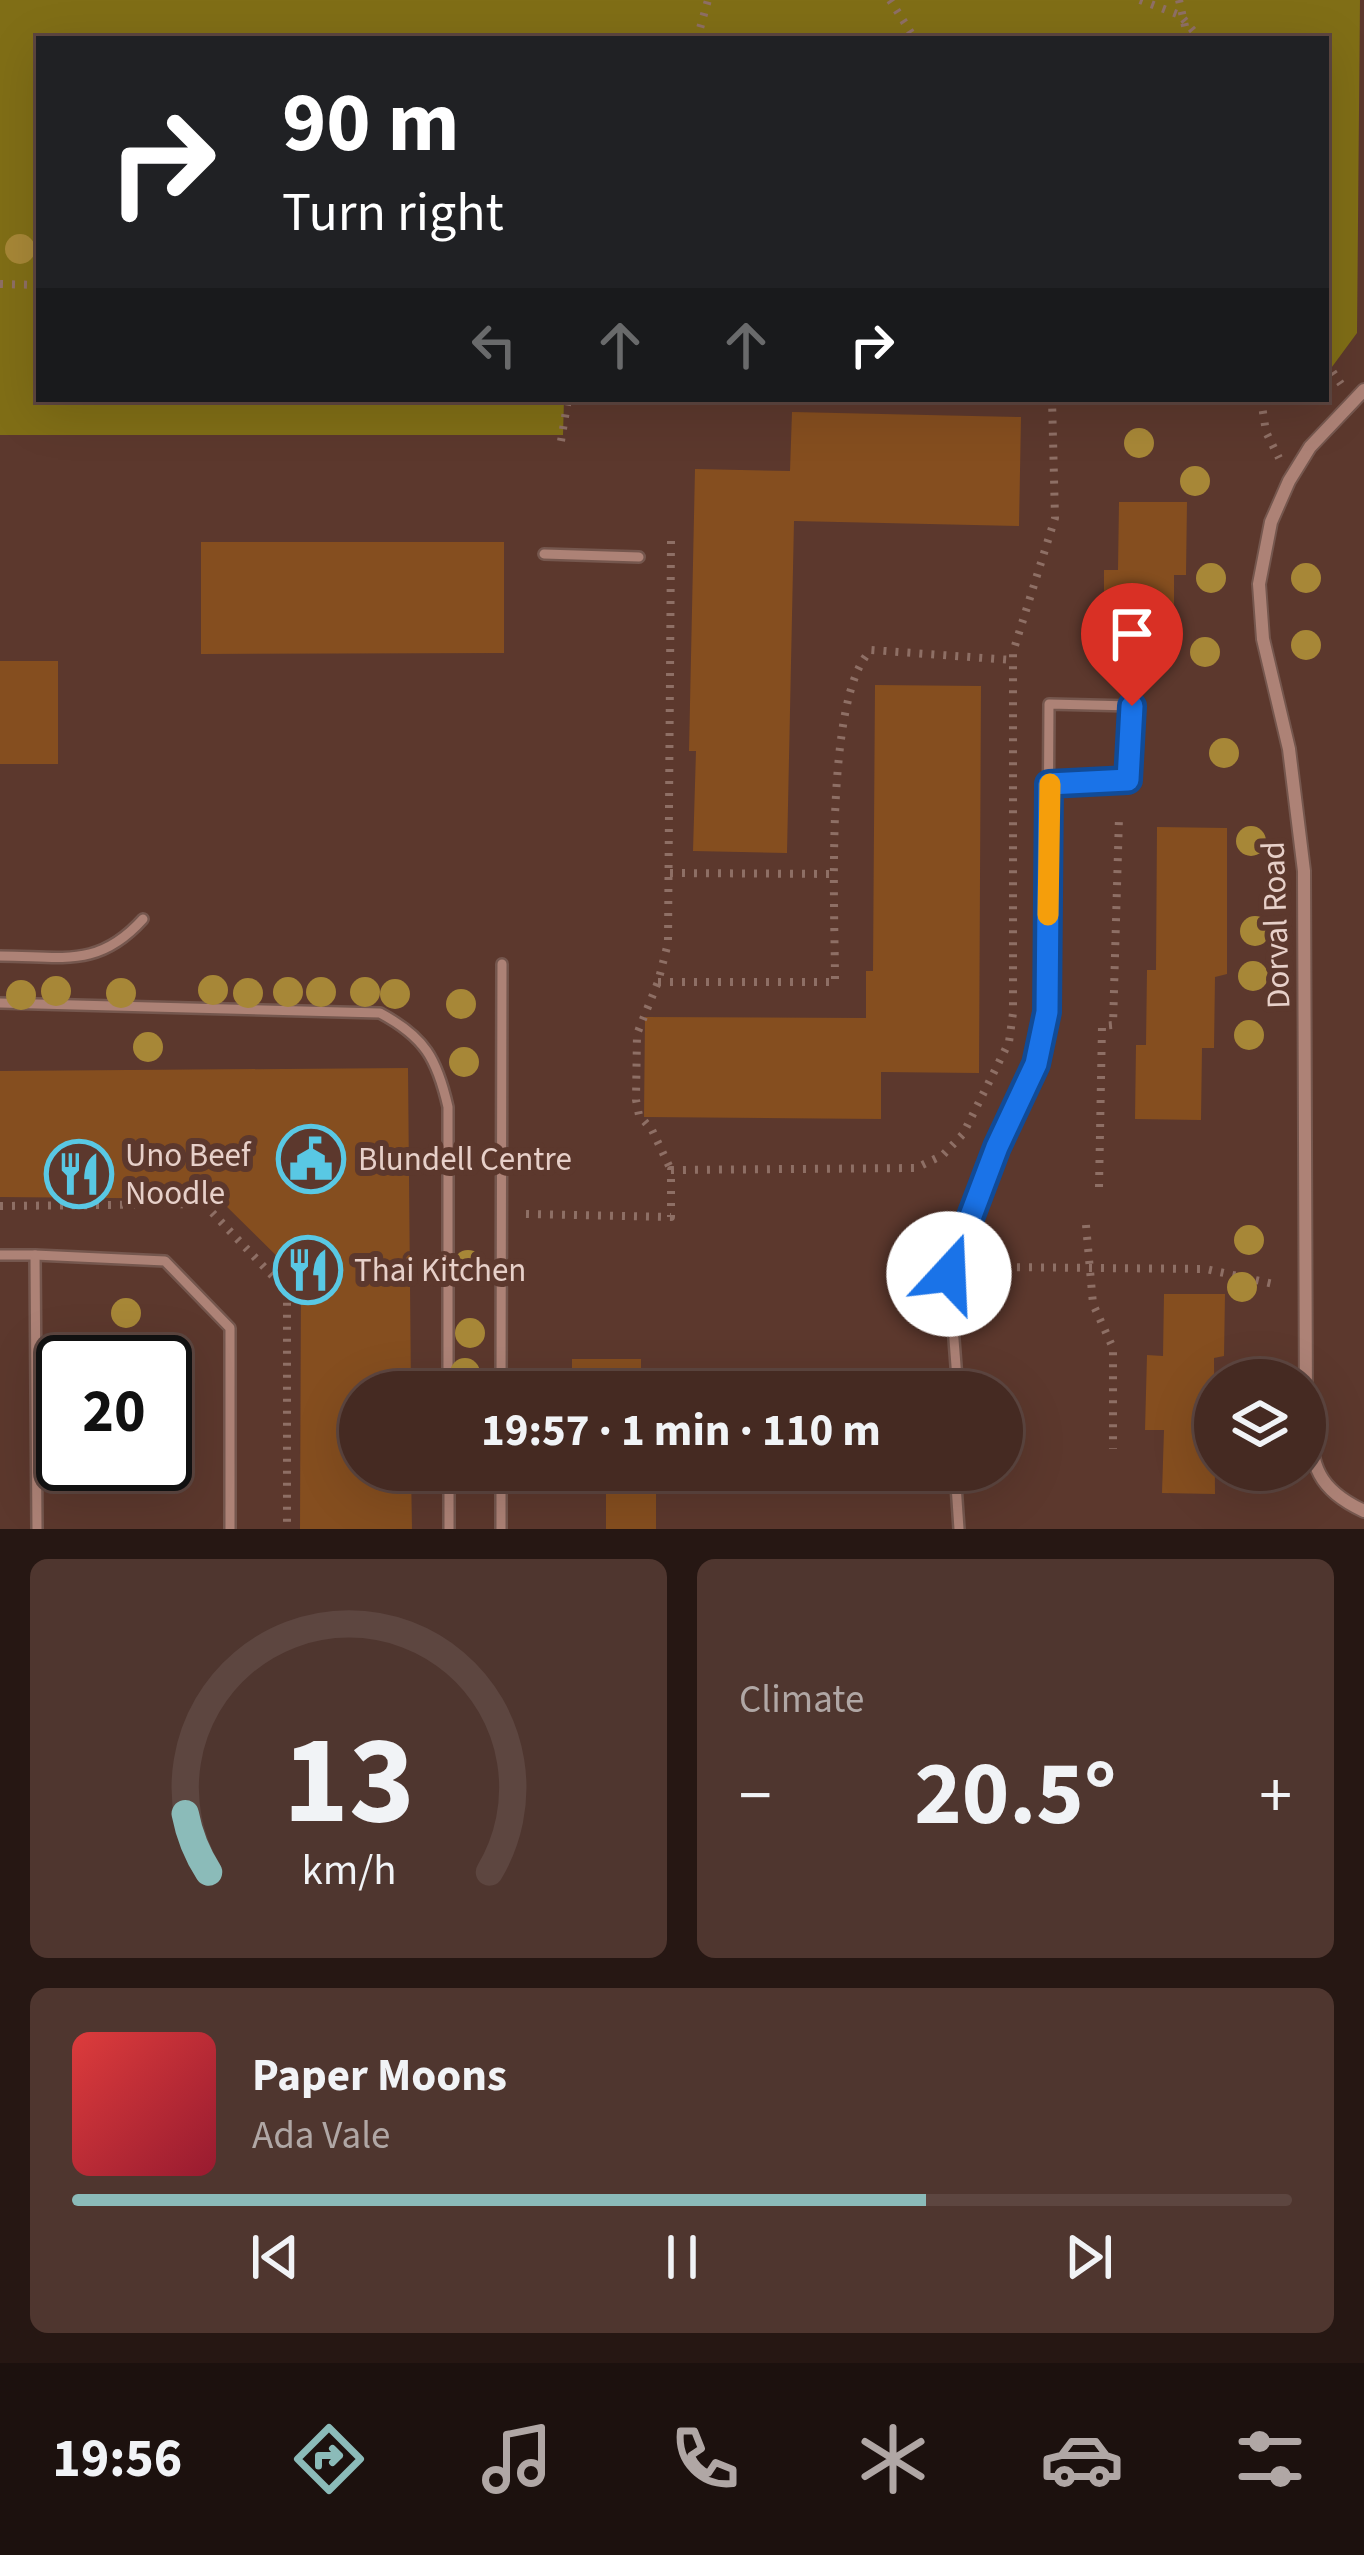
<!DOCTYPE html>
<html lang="en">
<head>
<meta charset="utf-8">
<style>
  body { margin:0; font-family:"Source Sans 3",sans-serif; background:#4f362f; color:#f1f3f6; height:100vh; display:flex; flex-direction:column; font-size:45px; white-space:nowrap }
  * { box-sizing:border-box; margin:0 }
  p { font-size:39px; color:#b0a7a5 }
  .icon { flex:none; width:66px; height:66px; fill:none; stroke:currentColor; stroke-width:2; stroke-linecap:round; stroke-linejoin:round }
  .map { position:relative; height:1529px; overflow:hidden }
  .panel { display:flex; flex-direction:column; gap:30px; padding:30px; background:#261713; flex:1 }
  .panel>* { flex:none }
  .banner { position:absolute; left:36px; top:36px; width:1293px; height:366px; border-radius:0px; box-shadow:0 12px 48px #0002,0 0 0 3px #5d4640; background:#202124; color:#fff; overflow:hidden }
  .tools { position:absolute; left:1194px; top:1359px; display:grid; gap:24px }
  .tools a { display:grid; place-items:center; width:132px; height:132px; border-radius:50%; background:#452a22; box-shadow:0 12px 48px #0002,0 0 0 3px #5d4640; font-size:60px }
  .speed { position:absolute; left:36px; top:1335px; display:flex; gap:24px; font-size:60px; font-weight:700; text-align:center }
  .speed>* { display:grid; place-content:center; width:156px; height:156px; border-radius:50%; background:#452a22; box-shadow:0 12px 48px #0002,0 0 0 3px #5d4640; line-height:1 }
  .speed .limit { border:6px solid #111; border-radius:18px; background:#fff; color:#111 }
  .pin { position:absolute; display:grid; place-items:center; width:102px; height:102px; color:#fff; margin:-123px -51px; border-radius:50% 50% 50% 0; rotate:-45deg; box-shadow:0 0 12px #0007 }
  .pin .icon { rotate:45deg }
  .me { position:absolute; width:132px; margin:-66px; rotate:20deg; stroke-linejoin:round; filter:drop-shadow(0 0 9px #0008) }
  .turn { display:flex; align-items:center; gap:42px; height:252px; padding:0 48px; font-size:54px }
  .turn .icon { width:156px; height:156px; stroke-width:2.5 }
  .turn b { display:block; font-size:84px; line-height:102px }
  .lanes { display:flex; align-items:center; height:114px; padding:0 48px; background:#0003; justify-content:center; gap:60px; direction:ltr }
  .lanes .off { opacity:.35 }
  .big { font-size:90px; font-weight:700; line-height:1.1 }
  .panel .widget { flex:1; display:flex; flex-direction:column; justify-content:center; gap:18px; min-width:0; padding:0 42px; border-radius:18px; background:#4f362f }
  .panel .dial { align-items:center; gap:0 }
  .dial svg { height:312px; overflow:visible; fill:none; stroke:#5d4640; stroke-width:7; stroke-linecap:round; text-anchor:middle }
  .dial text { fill:#f1f3f6; stroke:none }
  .song { display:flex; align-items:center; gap:36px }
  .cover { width:144px; height:144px; border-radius:18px; background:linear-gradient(135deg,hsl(0 70% 55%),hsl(350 70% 35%)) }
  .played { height:12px; border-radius:6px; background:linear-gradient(90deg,#8bbbb9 70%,#5d4640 70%) }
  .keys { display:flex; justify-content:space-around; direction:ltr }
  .heat { display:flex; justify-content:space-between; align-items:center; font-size:66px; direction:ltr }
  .panel .tiles { flex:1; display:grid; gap:30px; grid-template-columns:1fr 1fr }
  .widget:last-child { grid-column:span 2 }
  .trip { position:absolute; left:339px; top:1371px; width:684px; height:120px; border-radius:60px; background:#452a22; box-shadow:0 12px 48px #0002,0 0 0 3px #5d4640; font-weight:700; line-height:120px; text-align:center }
  .tab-bar { display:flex; height:192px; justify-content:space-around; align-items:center; background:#1c110e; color:#b0a7a5 }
  .tab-bar .icon { width:84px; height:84px }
  .tab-bar .active { color:#8bbbb9 }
  .tab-bar b { font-size:54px; color:#f1f3f6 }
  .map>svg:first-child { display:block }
  .green { fill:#806e16 }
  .building { fill:#854e1f }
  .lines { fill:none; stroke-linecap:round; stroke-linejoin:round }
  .service-casing { stroke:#75574e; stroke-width:14 }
  .minor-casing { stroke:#75574e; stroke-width:16 }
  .path { stroke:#8e6f65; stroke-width:8; stroke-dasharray:3 9; stroke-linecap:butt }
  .service { stroke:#ad8276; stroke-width:9 }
  .minor { stroke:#ad8276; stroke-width:12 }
  .tree { fill:#a78737 }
  .route-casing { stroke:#114b97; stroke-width:30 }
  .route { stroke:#1a73e8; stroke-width:21 }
  .slow { stroke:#f59e0b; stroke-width:21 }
  .labels { text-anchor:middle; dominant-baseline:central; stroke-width:12; stroke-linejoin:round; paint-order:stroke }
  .street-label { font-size:33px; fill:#e7d0c9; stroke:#5c382d }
  .poi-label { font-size:33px; fill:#e7d0c9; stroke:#5c382d; text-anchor:start }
</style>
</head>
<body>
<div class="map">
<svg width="1364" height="1529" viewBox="0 0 1364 1529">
  <rect width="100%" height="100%" fill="#5c382d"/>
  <polygon class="green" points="0,0 1360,0 1357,333 1326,375 1326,39 39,39 39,399 564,399 563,435 0,435"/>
  <g class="building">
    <polygon points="792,412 1021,417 1019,526 794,521 787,853 693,851 696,751 689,751 695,469 790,471"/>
    <polygon points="1119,502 1187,502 1186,575 1174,575 1174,648 1104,647 1104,570 1118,570"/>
    <polygon points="201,542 504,542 504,653 201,654"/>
    <rect x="0" y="661" width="58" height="103"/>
    <polygon points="875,685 981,686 979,1073 881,1072 881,1119 644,1117 645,1017 866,1018 866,971 873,971"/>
    <polygon points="1157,827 1227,828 1227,974 1215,977 1214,1048 1202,1048 1201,1120 1135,1119 1136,1045 1146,1045 1147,970 1156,970"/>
    <polygon points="408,1068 411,1392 360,1392 360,1470 411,1470 412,1529 300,1529 301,1280 219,1199 0,1197 0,1071"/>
    <polygon points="1164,1294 1225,1294 1224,1356 1214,1358 1215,1494 1162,1493 1164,1430 1145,1430 1147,1355 1163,1356"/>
    <rect x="572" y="1359" width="69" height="33"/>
    <rect x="606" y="1470" width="50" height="59"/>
  </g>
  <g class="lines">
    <g class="service-casing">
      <g id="service">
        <polyline points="544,554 639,557"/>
        <path d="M0,956C62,956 98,969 143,919"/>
        <path d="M0,1003L380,1013C425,1037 437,1059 448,1107V1392"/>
        <polyline points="0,1255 35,1255 37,1529"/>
        <polyline points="35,1255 165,1261 230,1328 230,1529"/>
        <polyline points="501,1392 502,964"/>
        <polyline points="958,1392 949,1274 997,1147 1036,1065 1047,1012 1049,704 1132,706 1128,780 1049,784"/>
        <polyline points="449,1470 449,1529"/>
        <polyline points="955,1470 959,1529"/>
        <polyline points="501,1529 501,1470"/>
      </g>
    </g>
    <g class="minor-casing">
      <path id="minor" d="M1364,390L1310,447L1289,481L1271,522L1259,584L1263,639L1289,749L1304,871L1306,1409C1313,1462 1312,1487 1364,1511"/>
    </g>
    <g class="path">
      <polyline points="890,0 915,39"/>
      <polyline points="1140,0 1180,15 1200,39"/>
      <polyline points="1179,0 1188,39"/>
      <polyline points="697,39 708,0"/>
      <polyline points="0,284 39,285"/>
      <polyline points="1326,362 1341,384"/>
      <polyline points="1261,399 1266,432 1279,458"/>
      <polyline points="561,441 568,399"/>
      <polyline points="671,541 668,943 658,982 637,1034 636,1100 639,1115 652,1130 671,1170"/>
      <polyline points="670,873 835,874"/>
      <path d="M658,982H835C835,912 824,696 871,650L1012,660"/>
      <polyline points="1099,1187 1102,1026 1113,1025 1119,817"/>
      <polyline points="0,1206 204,1204 287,1291 287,1529"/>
      <polyline points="526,1214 671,1217 671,1170 916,1168 943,1155 963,1134 1009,1042 1013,1013 1013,652 1055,518 1052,399"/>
      <polyline points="1086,1225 1093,1304 1113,1348 1113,1449"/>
      <polyline points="993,1267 1206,1269 1278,1285"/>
    </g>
    <use href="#service" class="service"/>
    <use href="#minor" class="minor"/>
  </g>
  <g class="tree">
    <circle cx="20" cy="249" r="15"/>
    <circle cx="1139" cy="443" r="15"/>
    <circle cx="1195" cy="481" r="15"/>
    <circle cx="1211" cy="578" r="15"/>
    <circle cx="1306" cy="578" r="15"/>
    <circle cx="1306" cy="645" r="15"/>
    <circle cx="1205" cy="652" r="15"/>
    <circle cx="1224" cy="753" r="15"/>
    <circle cx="1251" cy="841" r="15"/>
    <circle cx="1255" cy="931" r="15"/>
    <circle cx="1253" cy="976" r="15"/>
    <circle cx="213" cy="990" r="15"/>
    <circle cx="56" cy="991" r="15"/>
    <circle cx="288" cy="992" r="15"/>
    <circle cx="321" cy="992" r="15"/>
    <circle cx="365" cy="992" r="15"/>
    <circle cx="121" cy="993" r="15"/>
    <circle cx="248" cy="993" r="15"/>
    <circle cx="395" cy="994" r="15"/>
    <circle cx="21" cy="995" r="15"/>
    <circle cx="461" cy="1004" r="15"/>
    <circle cx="1249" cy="1035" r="15"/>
    <circle cx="148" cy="1047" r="15"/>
    <circle cx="464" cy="1062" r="15"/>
    <circle cx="1249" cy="1240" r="15"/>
    <circle cx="468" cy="1265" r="15"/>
    <circle cx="1242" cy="1287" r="15"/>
    <circle cx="126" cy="1313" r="15"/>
    <circle cx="470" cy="1333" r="15"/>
    <circle cx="465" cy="1373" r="15"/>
  </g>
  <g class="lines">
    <g class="route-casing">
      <polyline id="route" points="949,1274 997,1147 1036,1064 1047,1012 1049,784 1128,780 1132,706"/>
    </g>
    <use href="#route" class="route"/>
    <polyline class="slow" points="1048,915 1050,784"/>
  </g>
  <defs>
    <g id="civic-ring" transform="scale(3.45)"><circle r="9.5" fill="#5c382d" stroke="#59c8e4" stroke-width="1.5"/><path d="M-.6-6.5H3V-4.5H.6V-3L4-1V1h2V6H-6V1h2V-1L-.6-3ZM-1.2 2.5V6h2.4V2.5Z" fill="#59c8e4"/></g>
    <g id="restaurant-ring" transform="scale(3.45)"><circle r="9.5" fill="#5c382d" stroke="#59c8e4" stroke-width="1.5"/><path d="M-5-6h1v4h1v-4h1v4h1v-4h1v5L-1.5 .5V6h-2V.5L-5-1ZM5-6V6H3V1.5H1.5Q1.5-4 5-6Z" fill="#59c8e4"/></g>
  </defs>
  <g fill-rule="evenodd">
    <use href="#civic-ring" x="311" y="1159"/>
    <use href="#restaurant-ring" x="79" y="1174"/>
    <use href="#restaurant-ring" x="308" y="1270"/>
  </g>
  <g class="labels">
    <g class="street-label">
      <text transform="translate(1276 925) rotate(-92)">Dorval Road</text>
    </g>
    <g class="poi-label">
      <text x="125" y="1155">Uno Beef<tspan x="125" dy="38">Noodle</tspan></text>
      <text x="358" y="1159">Blundell Centre</text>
      <text x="354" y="1270">Thai Kitchen</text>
    </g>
  </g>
</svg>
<div class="tools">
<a><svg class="icon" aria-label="layers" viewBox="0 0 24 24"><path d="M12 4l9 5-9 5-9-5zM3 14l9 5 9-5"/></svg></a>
</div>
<div class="speed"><div class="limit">20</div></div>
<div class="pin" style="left:1132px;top:706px;background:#d93025"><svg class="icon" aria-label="arrive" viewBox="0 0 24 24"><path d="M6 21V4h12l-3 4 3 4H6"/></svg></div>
<svg class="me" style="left:949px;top:1274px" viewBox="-20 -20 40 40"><circle r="19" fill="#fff"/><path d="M0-13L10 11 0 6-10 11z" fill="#1a73e8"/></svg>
<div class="trip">19:57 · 1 min · 110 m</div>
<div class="banner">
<div class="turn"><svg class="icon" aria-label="right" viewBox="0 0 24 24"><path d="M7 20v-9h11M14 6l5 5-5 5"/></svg><div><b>90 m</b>Turn right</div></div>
<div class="lanes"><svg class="icon off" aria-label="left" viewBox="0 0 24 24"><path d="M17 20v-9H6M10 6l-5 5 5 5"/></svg><svg class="icon off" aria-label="ahead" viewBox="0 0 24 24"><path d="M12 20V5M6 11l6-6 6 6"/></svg><svg class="icon off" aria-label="ahead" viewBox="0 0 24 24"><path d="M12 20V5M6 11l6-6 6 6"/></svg><svg class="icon" aria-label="right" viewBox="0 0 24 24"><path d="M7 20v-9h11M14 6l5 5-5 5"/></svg></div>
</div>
</div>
<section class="panel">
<div class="tiles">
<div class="widget dial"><svg viewBox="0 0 100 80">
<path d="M14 69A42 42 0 1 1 86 69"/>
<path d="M14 69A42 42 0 0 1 8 54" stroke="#8bbbb9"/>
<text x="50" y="56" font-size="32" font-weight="700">13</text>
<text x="50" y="72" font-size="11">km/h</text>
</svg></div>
<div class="widget"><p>Climate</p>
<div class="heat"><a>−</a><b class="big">20.5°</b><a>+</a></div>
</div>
<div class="widget">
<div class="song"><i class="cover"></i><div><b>Paper Moons</b><p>Ada Vale</p></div></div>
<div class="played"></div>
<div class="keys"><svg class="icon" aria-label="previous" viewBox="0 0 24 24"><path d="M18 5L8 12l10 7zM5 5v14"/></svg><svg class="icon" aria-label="pause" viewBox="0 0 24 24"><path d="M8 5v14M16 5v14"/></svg><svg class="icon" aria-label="next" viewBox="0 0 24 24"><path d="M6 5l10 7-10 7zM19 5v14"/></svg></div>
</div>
</div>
</section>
<nav class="tab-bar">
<b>19:56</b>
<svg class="icon active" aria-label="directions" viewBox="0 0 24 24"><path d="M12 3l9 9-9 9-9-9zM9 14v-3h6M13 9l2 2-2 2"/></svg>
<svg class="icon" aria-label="music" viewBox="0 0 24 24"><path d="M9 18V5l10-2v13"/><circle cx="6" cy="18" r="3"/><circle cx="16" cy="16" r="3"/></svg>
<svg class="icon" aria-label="phone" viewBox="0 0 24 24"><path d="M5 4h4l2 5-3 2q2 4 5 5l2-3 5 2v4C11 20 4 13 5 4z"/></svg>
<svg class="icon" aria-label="climate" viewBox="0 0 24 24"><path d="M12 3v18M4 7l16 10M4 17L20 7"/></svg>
<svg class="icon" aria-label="car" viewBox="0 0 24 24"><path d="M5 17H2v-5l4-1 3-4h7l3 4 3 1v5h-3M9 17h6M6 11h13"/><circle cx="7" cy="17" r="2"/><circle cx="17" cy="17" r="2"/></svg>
<svg class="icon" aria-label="filters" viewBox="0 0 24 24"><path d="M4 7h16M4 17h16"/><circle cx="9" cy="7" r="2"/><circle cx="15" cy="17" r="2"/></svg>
</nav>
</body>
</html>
